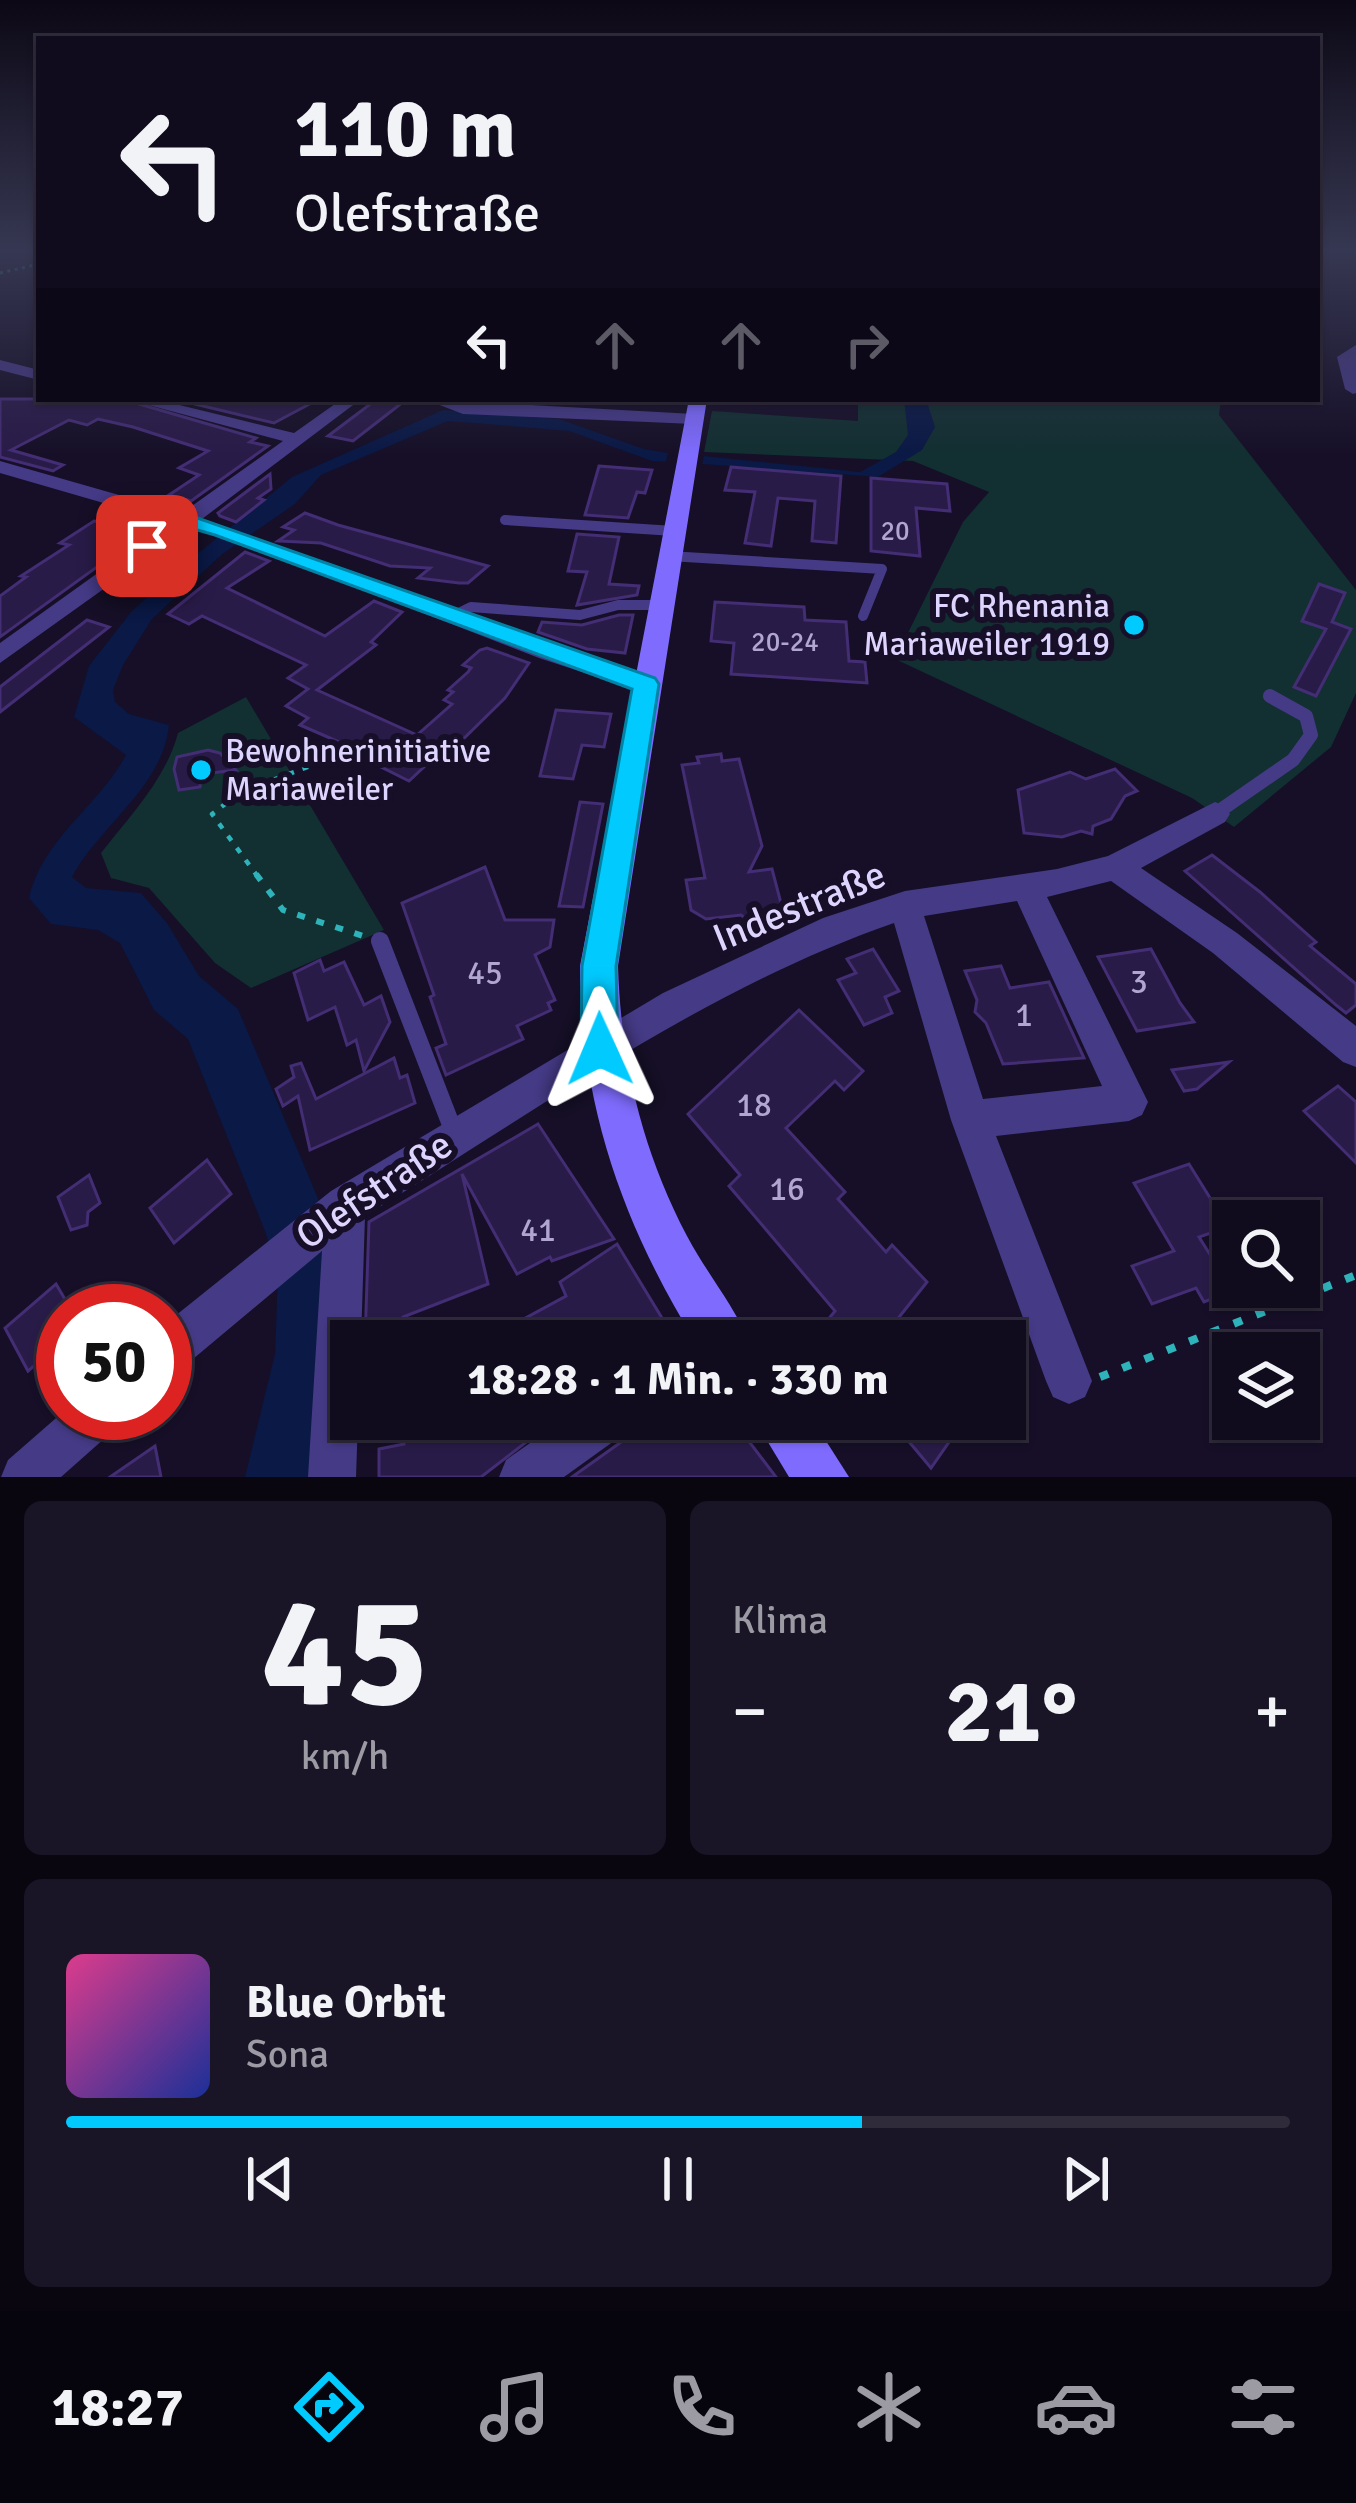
<!DOCTYPE html>
<html lang="de">
<head>
<meta charset="utf-8">
<style>
  body { margin:0; font-family:Signika,sans-serif; background:#191426; color:#f1f3f6; height:100vh; display:flex; flex-direction:column; font-size:45px; white-space:nowrap }
  * { box-sizing:border-box; margin:0 }
  p { font-size:39px; color:#9c9ba4 }
  .icon { flex:none; width:66px; height:66px; fill:none; stroke:currentColor; stroke-width:2; stroke-linecap:round; stroke-linejoin:round }
  .map { position:relative; height:1477px; overflow:hidden }
  .drawer { display:flex; flex-direction:column; gap:24px; padding:24px; background:#090610; flex:1 }
  .drawer>* { flex:none }
  .hud { position:absolute; left:36px; top:36px; width:1284px; height:366px; border-radius:0px; box-shadow:0 3px 9px #0004,0 0 0 3px #302b3b; background:#100b1d; color:#f1f3f6; overflow:hidden }
  .buttons { position:absolute; left:1212px; top:1200px; display:grid; gap:24px }
  .buttons a { display:grid; place-items:center; width:108px; height:108px; border-radius:0px; background:#100b1d; box-shadow:0 3px 9px #0004,0 0 0 3px #302b3b; font-size:60px }
  .speed { position:absolute; left:36px; top:1284px; display:flex; gap:24px; font-size:60px; font-weight:700; text-align:center }
  .speed>* { display:grid; place-content:center; width:156px; height:156px; border-radius:50%; background:#100b1d; box-shadow:0 3px 9px #0004,0 0 0 3px #302b3b; line-height:1 }
  .speed .limit { border:18px solid #d22; background:#fff; color:#111 }
  .pin { position:absolute; display:grid; place-items:center; width:102px; height:102px; color:#fff; margin:-51px; border-radius:24px; box-shadow:0 6px 18px #0006 }
  .me { position:absolute; width:132px; margin:-66px; rotate:359deg; stroke-linejoin:round; filter:drop-shadow(0 0 9px #0008) }
  .turn { display:flex; align-items:center; gap:42px; height:252px; padding:0 60px; font-size:54px }
  .turn .icon { width:156px; height:156px; stroke-width:2.5 }
  .turn b { display:block; font-size:84px; line-height:102px }
  .lanes { display:flex; align-items:center; height:114px; padding:0 60px; background:#0003; justify-content:center; gap:60px; direction:ltr }
  .lanes .off { opacity:.35 }
  .big { font-size:90px; font-weight:800; line-height:1.1 }
  .drawer .card { flex:1; display:flex; flex-direction:column; justify-content:center; gap:18px; min-width:0; padding:0 42px; border-radius:18px; background:#191426 }
  .drawer .dial { align-items:center; gap:0 }
  .dial b { font-size:156px; line-height:1 }
  .song { display:flex; align-items:center; gap:36px }
  .cover { width:144px; height:144px; border-radius:18px; background:linear-gradient(135deg,hsl(330 70% 55%),hsl(230 70% 35%)) }
  .played { height:12px; border-radius:6px; background:linear-gradient(90deg,#01caff 65%,#302b3b 65%) }
  .keys { display:flex; justify-content:space-around; direction:ltr }
  .heat { display:flex; justify-content:space-between; align-items:center; font-size:66px; direction:ltr }
  .drawer .tiles { flex:1; display:grid; gap:24px; grid-template-columns:1fr 1fr }
  .card:last-child { grid-column:span 2 }
  .trip { position:absolute; left:330px; top:1320px; width:696px; height:120px; border-radius:0px; background:#100b1d; box-shadow:0 3px 9px #0004,0 0 0 3px #302b3b; font-weight:800; line-height:120px; text-align:center }
  .menu { display:flex; height:192px; justify-content:space-around; align-items:center; background:#06040c; color:#9c9ba4 }
  .menu .icon { width:84px; height:84px }
  .menu .on { color:#01caff }
  .menu b { font-size:54px; color:#f1f3f6 }
  .map>svg:first-child { display:block }
  .green { fill:#122f31 }
  .water { fill:#0a1945 }
  .lines { fill:none; stroke-linecap:round; stroke-linejoin:round }
  .river { fill:#0a1945; fill-rule:evenodd }
  .building { fill:#291b48; stroke:#432d74; stroke-width:3 }
  .path-far3 { stroke:#2eb3ba; stroke-width:3; stroke-dasharray:3 4.5; stroke-linecap:butt }
  .path-far2 { stroke:#2eb3ba; stroke-width:4.5; stroke-dasharray:6 9; stroke-linecap:butt }
  .path-far1 { stroke:#2eb3ba; stroke-width:6; stroke-dasharray:8 12; stroke-linecap:butt }
  .path { stroke:#2eb3ba; stroke-width:8; stroke-dasharray:9 15; stroke-linecap:butt }
  .service-far2 { stroke:#453a86; stroke-width:10 }
  .service-far1 { stroke:#453a86; stroke-width:14 }
  .service { stroke:#453a86; stroke-width:18 }
  .minor { fill:#453a86; fill-rule:evenodd }
  .secondary { fill:#7f6cff; fill-rule:evenodd }
  .route { fill:#01caff; stroke:#0183a6; stroke-width:3 }
  .poi-dot { fill:#01caff; stroke:#160f27; stroke-width:4.5 }
  .labels { text-anchor:middle; dominant-baseline:central; stroke-width:12; stroke-linejoin:round; paint-order:stroke }
  .number-label { font-size:27px; fill:#b1a6d1 }
  .poi-label { font-size:33px; fill:#ded5ff; stroke:#160f27; text-anchor:end }
  .near-number-label { font-size:33px; fill:#b1a6d1 }
  .near-street-label { font-size:39px; fill:#ded5ff; stroke:#160f27 }
</style>
</head>
<body>
<div class="map">
<svg width="1356" height="1477" viewBox="0 0 1356 1477">
  <rect width="100%" height="100%" fill="#160f27"/>
  <g class="green">
    <polygon points="858,399 1221,399 1219,415 1356,590 1356,693 1331,747 1234,827 1192,798 895,659 963,522 989,492 913,461 704,452 712,411 858,421"/>
    <path d="M246,697L384,930L251,988L215,963L149,888L111,878L101,853C129,817 166,779 178,733Z"/>
  </g>
  <g class="water">
    <polygon points="904,399 926,399 935,427 922,450 878,477 702,464 704,456 860,472 896,452 908,435"/>
    <path d="M443,410L559,419L644,449L668,453L666,462L652,461L569,431L448,421L321,475L295,504L221,555L152,619L123,665L113,690L115,702L129,714L169,725C163,787 100,825 72,877L86,888L141,893L167,923L199,976L238,1009L317,1196L338,1267L339,1287L308,1477H245L275,1354L278,1272L265,1231L188,1039L154,1010L120,943L98,930L51,924L29,898C42,839 99,806 126,755L74,717L89,666L131,612L180,568L292,477Z"/>
  </g>
  <g class="lines">
    <polygon class="river" points="0,250 35,250 0,262"/>
  </g>
  <g class="building">
    <polygon points="0,399 122,399 256,438 250,442 268,446 191,501 169,495 199,475 179,468 208,451 133,427 98,419 87,425 69,420 11,450 63,465 53,471 0,457"/>
    <polygon points="174,399 319,399 274,423"/>
    <polygon points="377,399 407,399 353,441 328,436"/>
    <polygon points="599,466 652,470 645,493 637,492 628,518 585,515"/>
    <polygon points="731,467 841,476 836,543 812,541 815,501 778,498 771,546 745,543 755,492 725,490"/>
    <polygon points="270,474 271,489 258,498 264,500 236,522 220,516 218,513"/>
    <polygon points="871,478 947,484 950,511 916,508 920,556 871,551"/>
    <polygon points="305,513 338,525 488,566 468,583 459,583 418,578 430,568 390,566 321,543 278,541 294,530 283,527"/>
    <polygon points="94,521 144,533 0,637 0,596 26,577 21,576 69,545 60,543"/>
    <polygon points="577,534 619,537 609,584 639,586 637,595 577,605 587,572 568,571"/>
    <polygon points="245,552 269,561 227,588 325,636 374,601 402,612 371,642 376,645 317,690 417,735 452,704 444,700 453,692 448,690 468,672 471,668 463,665 480,650 487,648 529,663 505,698 447,755 440,752 409,781 365,759 369,755 300,725 308,718 286,706 308,689 288,678 306,665 202,616 189,624 168,614"/>
    <polygon points="1319,584 1345,593 1332,622 1351,629 1316,696 1294,687 1326,629 1302,621"/>
    <polygon points="715,602 804,607 805,620 846,622 849,661 865,662 867,683 731,674 734,643 711,641"/>
    <polygon points="619,615 633,615 625,653 587,649 538,632 542,622 582,625"/>
    <polygon points="87,620 109,627 0,712 0,687"/>
    <polygon points="556,710 611,714 604,747 582,745 573,779 540,776"/>
    <polygon points="208,750 220,753 236,770 202,774 200,787 179,790 174,769 177,757"/>
    <polygon points="721,754 722,761 739,759 762,846 749,872 772,869 782,907 770,909 759,921 750,922 741,915 706,919 691,910 686,880 705,878 682,765 699,763 697,757"/>
    <polygon points="1115,769 1137,791 1125,796 1111,819 1093,826 1092,834 1081,831 1062,837 1024,833 1018,790 1070,772 1086,779"/>
    <polygon points="580,802 603,804 583,907 559,906"/>
    <polygon points="1212,855 1260,892 1316,942 1310,946 1356,984 1356,1005 1346,1013 1336,1005 1185,871"/>
    <polygon points="485,867 505,920 554,920 550,947 535,955 555,1000 548,1003 551,1010 517,1026 523,1039 446,1075 436,1048 446,1044 430,997 434,995 402,903"/>
    <polygon points="873,949 899,991 885,997 892,1013 864,1025 838,980 856,973 847,959"/>
    <polygon points="1151,949 1180,1003 1194,1022 1137,1031 1098,957"/>
    <polygon points="320,960 324,971 344,962 364,1005 381,996 390,1022 364,1071 356,1040 347,1045 335,1007 308,1020 294,973"/>
    <polygon points="1001,966 1010,988 1049,982 1084,1058 1003,1064 986,1023 975,1012 977,1000 965,971"/>
    <polygon points="799,1010 863,1071 844,1090 835,1081 786,1128 845,1192 838,1199 886,1252 892,1245 927,1282 896,1321 914,1341 825,1341 818,1332 835,1311 729,1186 740,1175 688,1114"/>
    <polygon points="394,1058 400,1078 407,1075 415,1103 310,1150 298,1096 283,1106 276,1089 294,1077 291,1066 301,1063 316,1099"/>
    <polygon points="1229,1062 1197,1089 1184,1091 1172,1070"/>
    <polygon points="1338,1086 1356,1102 1356,1163 1304,1111"/>
    <polygon points="538,1124 614,1239 552,1261 550,1257 517,1274 462,1174 488,1284 403,1317 406,1341 365,1341 369,1222"/>
    <polygon points="207,1160 231,1194 174,1243 150,1208"/>
    <polygon points="1189,1164 1228,1227 1199,1237 1233,1291 1204,1302 1196,1288 1152,1304 1132,1266 1174,1251 1134,1183"/>
    <polygon points="89,1175 100,1203 88,1212 87,1225 71,1230 58,1197"/>
    <polygon points="617,1244 676,1341 550,1341 547,1330 526,1341 483,1341 566,1296 560,1282"/>
    <polygon points="56,1284 72,1311 63,1311 63,1340 28,1371 5,1328"/>
    <polygon points="402,1419 556,1419 481,1477 379,1477 379,1449 404,1444"/>
    <polygon points="632,1419 732,1419 776,1477 572,1477 624,1440"/>
    <polygon points="890,1419 965,1419 931,1468"/>
    <polygon points="155,1446 161,1477 110,1477"/>
  </g>
  <g class="lines">
    <polyline class="path-far3" points="0,273 39,264"/>
    <polyline class="path-far2" points="258,877 212,814 241,792 326,760"/>
    <polyline class="path-far1" points="256,874 283,910 363,936"/>
    <polyline class="path" points="1100,1377 1356,1275"/>
    <g class="service-far2">
      <polyline points="505,520 674,531"/>
      <polyline points="669,556 882,569 863,616"/>
      <polyline points="453,616 471,607 580,615 618,605 660,605"/>
    </g>
    <polyline class="service-far1" points="1215,814 1293,760 1311,735 1306,716 1270,696"/>
    <polyline class="service" points="380,941 455,1135"/>
    <g class="minor">
      <polygon points="1356,345 1356,393 1353,394 1345,389 1337,357"/>
      <polygon points="0,360 39,370 39,380 0,370"/>
      <polygon points="126,399 155,399 294,433 342,399 361,399 202,519 655,678 659,684 646,693 539,658 240,542 189,528 0,663 0,643 169,522 0,473 0,461 182,513 283,441"/>
      <polygon points="424,399 694,414 703,419 694,424 463,414"/>
      <path d="M1215,802L1225,806L1230,814L1225,822L1141,868L1237,933L1356,1026V1067L1343,1062L1213,953L1111,881L1047,897L1148,1102L1142,1115L1129,1121L996,1136L1092,1381L1085,1397L1069,1404L1053,1397L1046,1381L951,1120L894,923C704,989 536,1111 365,1216L361,1341H351V1419H358L356,1477H308L322,1251L181,1369L165,1376V1324L331,1191L663,993L823,918L905,891L1057,869L1108,856ZM1017,901L1102,1086L983,1099L924,916Z"/>
      <polygon points="63,1412 120,1413 114,1430 61,1477 1,1477 8,1460"/>
      <polygon points="564,1419 628,1419 621,1436 564,1477 499,1477 506,1460"/>
    </g>
    <g class="secondary">
      <path d="M689,399H707L618,966C621,1062 642,1150 687,1236C706,1272 733,1304 749,1341H695C623,1225 580,1103 580,966Z"/>
      <polygon points="754,1419 812,1419 849,1477 789,1477"/>
    </g>
  </g>
  <linearGradient id="sky" x2="0" y2="1"><stop stop-color="#0c0815"/><stop offset="0.55" stop-color="#363752"/><stop offset="1" stop-color="#363752" stop-opacity="0"/></linearGradient>
  <rect width="1356" height="456" fill="url(#sky)"/>
  <polygon class="route" points="183,513 655,678 659,684 616,966 618,1049 613,1062 600,1067 587,1062 581,1049 582,966 632,689 215,535 187,527 154,551 139,551 139,542"/>
  <g class="poi-dot">
    <circle cx="1134" cy="625" r="12"/>
    <circle cx="201" cy="770" r="12"/>
  </g>
  <g class="labels">
    <g class="number-label">
      <text x="895" y="531">20</text>
      <text x="785" y="642">20-24</text>
    </g>
    <g class="poi-label">
      <text x="1110" y="606">FC Rhenania<tspan x="1110" dy="38">Mariaweiler 1919</tspan></text>
      <text x="225" y="751" text-anchor="start">Bewohnerinitiative<tspan x="225" dy="38">Mariaweiler</tspan></text>
    </g>
    <g class="near-number-label">
      <text x="485" y="973">45</text>
      <text x="1139" y="982">3</text>
      <text x="1024" y="1015">1</text>
      <text x="754" y="1105">18</text>
      <text x="787" y="1189">16</text>
      <text x="538" y="1230">41</text>
    </g>
    <g class="near-street-label">
      <text transform="translate(799 906) rotate(-22)">Indestraße</text>
      <text transform="translate(374 1190) rotate(-34)">Olefstraße</text>
    </g>
  </g>
</svg>
<div class="buttons">
<a><svg class="icon" aria-label="search" viewBox="0 0 24 24"><circle cx="10" cy="10" r="6"/><path d="M15 15l6 6"/></svg></a>
<a><svg class="icon" aria-label="layers" viewBox="0 0 24 24"><path d="M12 4l9 5-9 5-9-5zM3 14l9 5 9-5"/></svg></a>
</div>
<div class="speed"><div class="limit">50</div></div>
<div class="pin" style="left:147px;top:546px;background:#d93025"><svg class="icon" aria-label="arrive" viewBox="0 0 24 24"><path d="M6 21V4h12l-3 4 3 4H6"/></svg></div>
<svg class="me" style="left:600px;top:1049px" viewBox="-20 -20 40 40"><path d="M0-17L14 15 0 8-14 15z" fill="#01caff" stroke="#fff" stroke-width="4"/></svg>
<div class="trip">18:28 · 1 Min. · 330 m</div>
<div class="hud">
<div class="turn"><svg class="icon" aria-label="left" viewBox="0 0 24 24"><path d="M17 20v-9H6M10 6l-5 5 5 5"/></svg><div><b>110 m</b>Olefstraße</div></div>
<div class="lanes"><svg class="icon" aria-label="left" viewBox="0 0 24 24"><path d="M17 20v-9H6M10 6l-5 5 5 5"/></svg><svg class="icon off" aria-label="ahead" viewBox="0 0 24 24"><path d="M12 20V5M6 11l6-6 6 6"/></svg><svg class="icon off" aria-label="ahead" viewBox="0 0 24 24"><path d="M12 20V5M6 11l6-6 6 6"/></svg><svg class="icon off" aria-label="right" viewBox="0 0 24 24"><path d="M7 20v-9h11M14 6l5 5-5 5"/></svg></div>
</div>
</div>
<section class="drawer">
<div class="tiles">
<div class="card dial"><b>45</b><p>km/h</p></div>
<div class="card"><p>Klima</p>
<div class="heat"><a>−</a><b class="big">21°</b><a>+</a></div>
</div>
<div class="card">
<div class="song"><i class="cover"></i><div><b>Blue Orbit</b><p>Sona</p></div></div>
<div class="played"></div>
<div class="keys"><svg class="icon" aria-label="previous" viewBox="0 0 24 24"><path d="M18 5L8 12l10 7zM5 5v14"/></svg><svg class="icon" aria-label="pause" viewBox="0 0 24 24"><path d="M8 5v14M16 5v14"/></svg><svg class="icon" aria-label="next" viewBox="0 0 24 24"><path d="M6 5l10 7-10 7zM19 5v14"/></svg></div>
</div>
</div>
</section>
<nav class="menu">
<b>18:27</b>
<svg class="icon on" aria-label="directions" viewBox="0 0 24 24"><path d="M12 3l9 9-9 9-9-9zM9 14v-3h6M13 9l2 2-2 2"/></svg>
<svg class="icon" aria-label="music" viewBox="0 0 24 24"><path d="M9 18V5l10-2v13"/><circle cx="6" cy="18" r="3"/><circle cx="16" cy="16" r="3"/></svg>
<svg class="icon" aria-label="phone" viewBox="0 0 24 24"><path d="M5 4h4l2 5-3 2q2 4 5 5l2-3 5 2v4C11 20 4 13 5 4z"/></svg>
<svg class="icon" aria-label="climate" viewBox="0 0 24 24"><path d="M12 3v18M4 7l16 10M4 17L20 7"/></svg>
<svg class="icon" aria-label="car" viewBox="0 0 24 24"><path d="M5 17H2v-5l4-1 3-4h7l3 4 3 1v5h-3M9 17h6M6 11h13"/><circle cx="7" cy="17" r="2"/><circle cx="17" cy="17" r="2"/></svg>
<svg class="icon" aria-label="filters" viewBox="0 0 24 24"><path d="M4 7h16M4 17h16"/><circle cx="9" cy="7" r="2"/><circle cx="15" cy="17" r="2"/></svg>
</nav>
</body>
</html>
